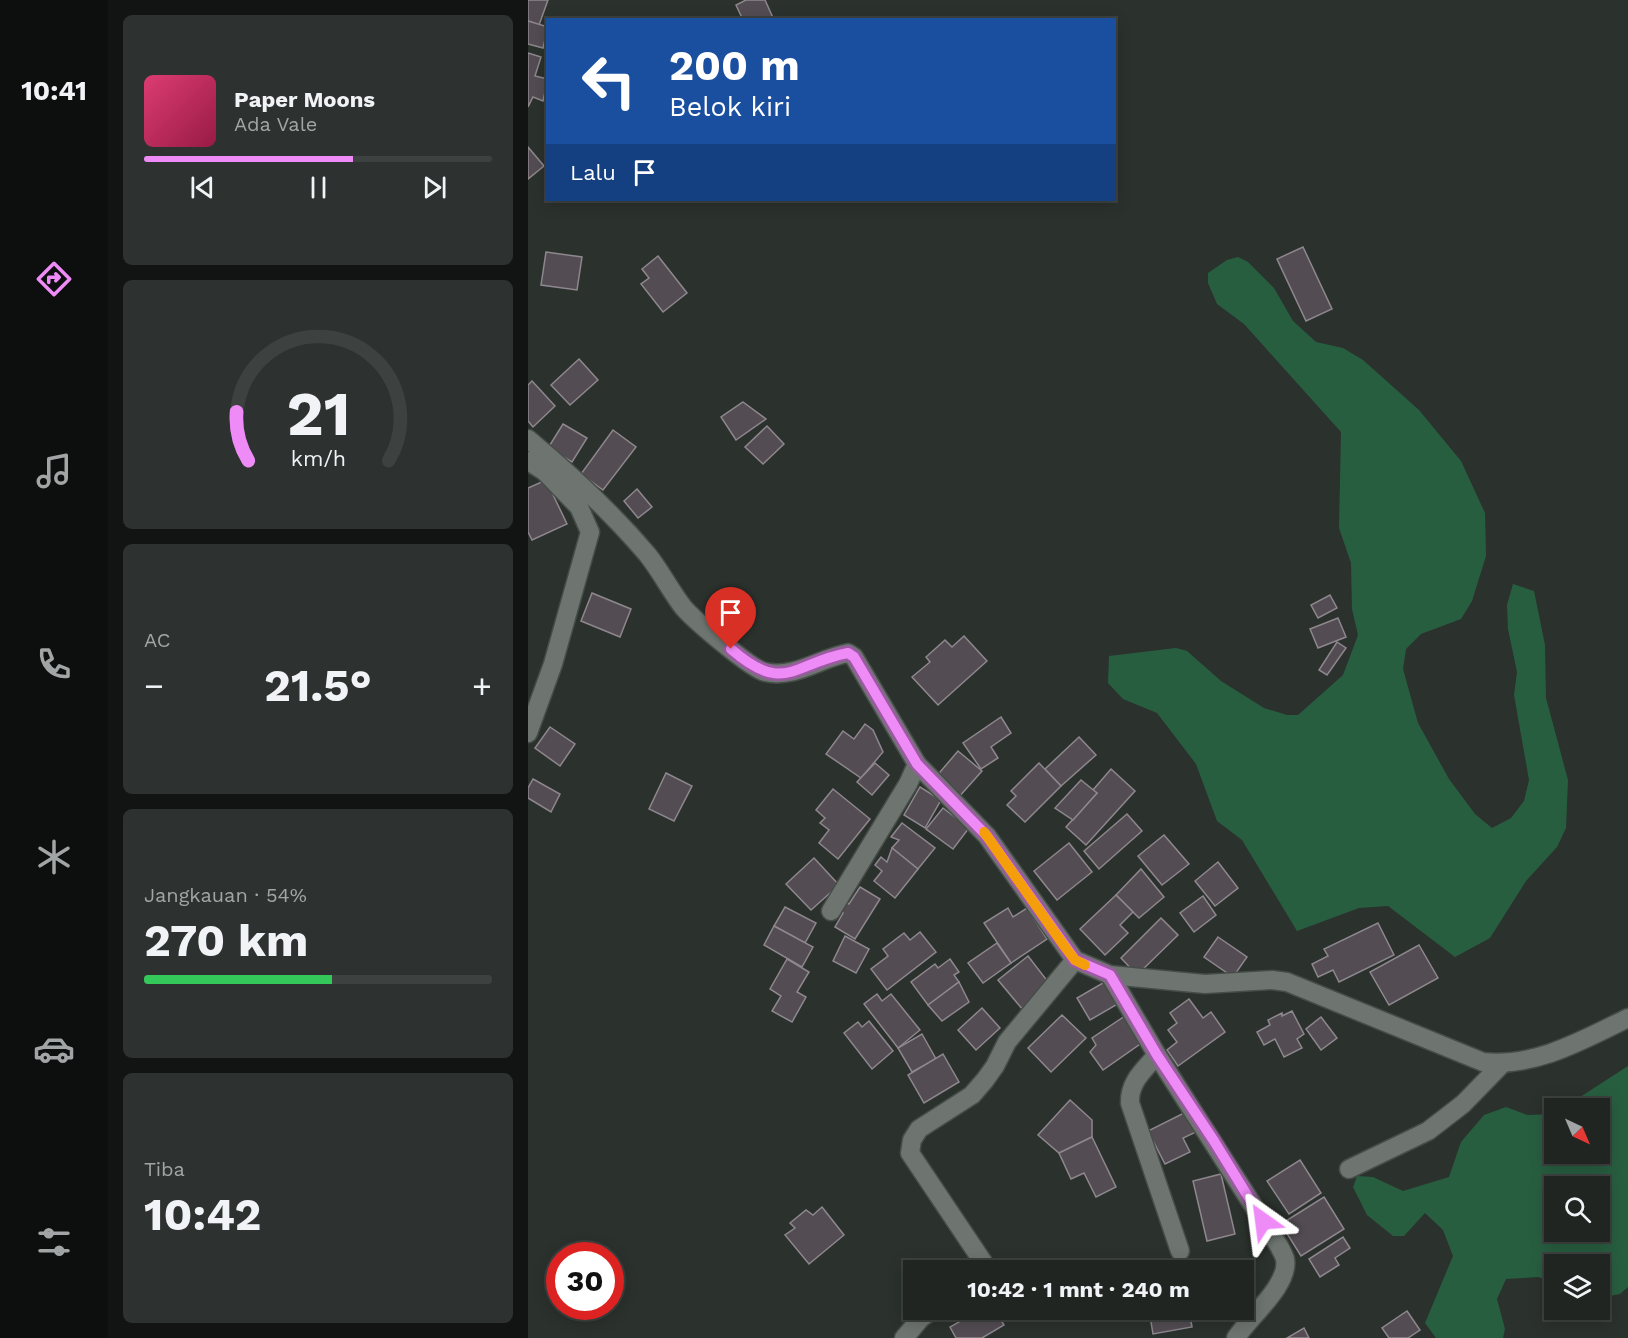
<!DOCTYPE html>
<html lang="id">
<head>
<meta charset="utf-8">
<style>
  body { margin:0; font-family:"Work Sans",sans-serif; background:#2d312f; color:#f1f3f6; height:100vh; display:flex; flex-direction:column; font-size:22px; white-space:nowrap }
  * { box-sizing:border-box; margin:0 }
  p { font-size:20px; color:#a2a5a5 }
  .icon { flex:none; width:33px; height:33px; fill:none; stroke:currentColor; stroke-width:2; stroke-linecap:round; stroke-linejoin:round }
  .map { position:relative; flex:1; overflow:hidden }
  .drawer { display:flex; flex-direction:column; gap:15px; padding:15px; background:#121413; width:420px }
  .drawer>* { flex:none }
  .hud { position:absolute; left:18px; top:18px; width:570px; height:183px; border-radius:0px; box-shadow:0 3px 15px #0003,0 0 0 2px #3d4240; background:#1a4fa0; color:#fff; overflow:hidden }
  .needle { width:39px; rotate:136deg }
  .buttons { position:absolute; left:1016px; top:1098px; display:grid; gap:12px }
  .buttons a { display:grid; place-items:center; width:66px; height:66px; border-radius:0px; background:#202522; box-shadow:0 3px 15px #0003,0 0 0 2px #3d4240; font-size:30px }
  .speed { position:absolute; left:18px; top:1242px; display:flex; gap:12px; font-size:30px; font-weight:700; text-align:center }
  .speed>* { display:grid; place-content:center; width:78px; height:78px; border-radius:50%; background:#202522; box-shadow:0 3px 15px #0003,0 0 0 2px #3d4240; line-height:1 }
  .speed .limit { border:9px solid #d22; background:#fff; color:#111 }
  .pin { position:absolute; display:grid; place-items:center; width:51px; height:51px; color:#fff; margin:-62px -26px; border-radius:50% 50% 50% 0; rotate:-45deg; box-shadow:0 0 6px #0007 }
  .pin .icon { rotate:45deg }
  .me { position:absolute; width:66px; margin:-33px; rotate:329deg; stroke-linejoin:round; filter:drop-shadow(0 0 4px #0008) }
  .turn { display:flex; align-items:center; gap:21px; height:126px; padding:0 24px; font-size:27px }
  .turn .icon { width:78px; height:78px; stroke-width:2.5 }
  .turn b { display:block; font-size:42px; line-height:51px }
  .then { display:flex; align-items:center; height:57px; padding:0 24px; background:#0003; gap:12px; font-size:22px }
  .big { font-size:45px; font-weight:700; line-height:1.1 }
  .drawer .card { flex:1; display:flex; flex-direction:column; justify-content:center; gap:9px; min-width:0; padding:0 21px; border-radius:9px; background:#2d312f }
  .drawer .dial { align-items:center; gap:0 }
  .dial svg { height:156px; overflow:visible; fill:none; stroke:#3d4240; stroke-width:7; stroke-linecap:round; text-anchor:middle }
  .dial text { fill:#f1f3f6; stroke:none }
  .song { display:flex; align-items:center; gap:18px }
  .cover { width:72px; height:72px; border-radius:9px; background:linear-gradient(135deg,hsl(340 70% 55%),hsl(340 70% 35%)) }
  .played { height:6px; border-radius:3px; background:linear-gradient(90deg,#ef8bf7 60%,#3d4240 60%) }
  .keys { display:flex; justify-content:space-around; direction:ltr }
  .heat { display:flex; justify-content:space-between; align-items:center; font-size:33px; direction:ltr }
  .charge { height:9px; border-radius:4px; background:linear-gradient(90deg,#34c759 54%,#3d4240 0) }
  .trip { position:absolute; left:375px; top:1260px; width:351px; height:60px; border-radius:0px; background:#202522; box-shadow:0 3px 15px #0003,0 0 0 2px #3d4240; font-weight:700; line-height:60px; text-align:center }
  main { display:flex; flex:1; min-height:0 }
  .dock { display:flex; flex-direction:column; width:108px; justify-content:space-around; align-items:center; background:#0d0f0e; color:#a2a5a5 }
  .dock .icon { width:42px; height:42px }
  .dock .active { color:#ef8bf7 }
  .dock b { font-size:27px; color:#f1f3f6 }
  .map>svg:first-child { display:block }
  .green { fill:#285e40; fill-rule:evenodd }
  .building { fill:#534d53; stroke:#8e878e; stroke-width:1.5 }
  .lines { fill:none; stroke-linecap:round; stroke-linejoin:round }
  .minor-casing { stroke:#464c48; stroke-width:21 }
  .minor { stroke:#6e7570; stroke-width:18 }
  .route-casing { stroke:#9b5aa1; stroke-width:15 }
  .route { stroke:#ef8bf7; stroke-width:10 }
  .slow { stroke:#f59e0b; stroke-width:10 }
</style>
</head>
<body>
<main>
<nav class="dock">
<b>10:41</b>
<svg class="icon active" aria-label="directions" viewBox="0 0 24 24"><path d="M12 3l9 9-9 9-9-9zM9 14v-3h6M13 9l2 2-2 2"/></svg>
<svg class="icon" aria-label="music" viewBox="0 0 24 24"><path d="M9 18V5l10-2v13"/><circle cx="6" cy="18" r="3"/><circle cx="16" cy="16" r="3"/></svg>
<svg class="icon" aria-label="phone" viewBox="0 0 24 24"><path d="M5 4h4l2 5-3 2q2 4 5 5l2-3 5 2v4C11 20 4 13 5 4z"/></svg>
<svg class="icon" aria-label="climate" viewBox="0 0 24 24"><path d="M12 3v18M4 7l16 10M4 17L20 7"/></svg>
<svg class="icon" aria-label="car" viewBox="0 0 24 24"><path d="M5 17H2v-5l4-1 3-4h7l3 4 3 1v5h-3M9 17h6M6 11h13"/><circle cx="7" cy="17" r="2"/><circle cx="17" cy="17" r="2"/></svg>
<svg class="icon" aria-label="filters" viewBox="0 0 24 24"><path d="M4 7h16M4 17h16"/><circle cx="9" cy="7" r="2"/><circle cx="15" cy="17" r="2"/></svg>
</nav>
<section class="drawer">
<div class="card">
<div class="song"><i class="cover"></i><div><b>Paper Moons</b><p>Ada Vale</p></div></div>
<div class="played"></div>
<div class="keys"><svg class="icon" aria-label="previous" viewBox="0 0 24 24"><path d="M18 5L8 12l10 7zM5 5v14"/></svg><svg class="icon" aria-label="pause" viewBox="0 0 24 24"><path d="M8 5v14M16 5v14"/></svg><svg class="icon" aria-label="next" viewBox="0 0 24 24"><path d="M6 5l10 7-10 7zM19 5v14"/></svg></div>
</div>
<div class="card dial"><svg viewBox="0 0 100 80">
<path d="M14 69A42 42 0 1 1 86 69"/>
<path d="M14 69A42 42 0 0 1 8 44" stroke="#ef8bf7"/>
<text x="50" y="56" font-size="32" font-weight="700">21</text>
<text x="50" y="72" font-size="11">km/h</text>
</svg></div>
<div class="card"><p>AC</p>
<div class="heat"><a>−</a><b class="big">21.5°</b><a>+</a></div>
</div>
<div class="card"><p>Jangkauan · 54%</p><b class="big">270 km</b><div class="charge"></div></div>
<div class="card"><p>Tiba</p><b class="big">10:42</b></div>
</section>
<div class="map">
<svg width="1100" height="1338" viewBox="0 0 1100 1338">
  <rect width="100%" height="100%" fill="#2b312d"/>
  <g class="green">
    <polygon points="710,257 720,262 746,288 765,321 788,342 815,348 835,360 891,410 933,461 957,513 958,556 944,601 933,619 893,634 878,649 875,669 890,723 921,779 947,814 964,828 983,818 996,801 1001,780 986,695 989,672 980,629 979,605 985,584 1006,591 1017,645 1018,698 1040,780 1038,828 1029,847 998,881 962,938 927,957 860,906 831,908 769,931 714,840 689,821 668,764 629,713 595,699 580,683 581,656 648,648 659,651 693,681 736,708 759,715 770,715 815,675 830,635 824,609 823,563 811,528 813,432 716,324 689,304 680,283 680,273 699,260"/>
    <path d="M1100,1066V1287L1092,1294L1072,1298L1071,1264H1026V1282L1010,1277L978,1279L969,1299L977,1329L975,1338H908L897,1323L925,1256L915,1230L897,1213L876,1236H865L839,1215L825,1187L829,1176L845,1177L875,1191L921,1177L933,1142L956,1115L978,1107L999,1115L1026,1114V1154H1071V1108H1035ZM1026,1186H1071V1232H1026Z"/>
  </g>
  <g class="building">
    <polygon points="0,0 20,0 11,25 0,21"/>
    <polygon points="218,0 237,0 246,20 215,20 208,5"/>
    <polygon points="0,21 20,27 15,48 0,44"/>
    <polygon points="0,53 13,57 7,76 20,79 15,101 5,97 0,107"/>
    <polygon points="0,147 16,166 0,179"/>
    <polygon points="775,247 804,309 778,321 749,259"/>
    <polygon points="18,252 54,257 49,290 13,285"/>
    <polygon points="130,256 159,293 135,312 113,284 121,278 114,269"/>
    <polygon points="51,359 70,380 42,405 23,385"/>
    <polygon points="4,381 27,406 5,427 0,421 0,385"/>
    <polygon points="215,402 238,419 208,440 193,417"/>
    <polygon points="35,424 59,438 44,462 20,448"/>
    <polygon points="239,426 256,444 235,464 217,447"/>
    <polygon points="85,430 108,447 75,490 53,474"/>
    <polygon points="18,480 39,524 4,540 0,532 0,488"/>
    <polygon points="109,489 124,507 110,518 96,501"/>
    <polygon points="64,593 103,609 92,637 53,621"/>
    <polygon points="802,595 809,608 790,618 783,605"/>
    <polygon points="810,618 818,637 790,648 782,629"/>
    <polygon points="436,636 459,661 410,705 384,677 402,662 398,657 417,640 424,647"/>
    <polygon points="809,642 818,648 799,675 791,670"/>
    <polygon points="473,717 483,733 463,747 470,758 453,769 435,743"/>
    <polygon points="337,724 345,730 355,752 333,778 298,754 315,731 326,739"/>
    <polygon points="22,727 47,744 32,766 7,748"/>
    <polygon points="551,737 568,755 533,786 517,769"/>
    <polygon points="430,751 454,771 430,798 407,778"/>
    <polygon points="347,763 361,775 344,795 329,782"/>
    <polygon points="511,763 533,786 497,822 479,805 488,796 483,791"/>
    <polygon points="583,769 607,791 558,845 538,827 569,793 565,790"/>
    <polygon points="138,773 164,786 146,821 121,809"/>
    <polygon points="5,779 32,794 23,812 0,798 0,788"/>
    <polygon points="553,780 569,793 545,820 527,808"/>
    <polygon points="392,787 413,800 397,828 376,815"/>
    <polygon points="305,789 342,819 310,859 291,843 301,830 292,823 297,818 288,810"/>
    <polygon points="415,808 441,828 425,849 398,829"/>
    <polygon points="599,814 614,831 571,869 556,851"/>
    <polygon points="374,823 407,848 390,869 364,848 371,840 363,837"/>
    <polygon points="636,835 661,864 634,885 610,856"/>
    <polygon points="541,843 564,872 529,900 506,871"/>
    <polygon points="364,848 390,869 367,898 346,881 354,871 347,865 353,857 359,862"/>
    <polygon points="286,858 311,885 283,910 258,884"/>
    <polygon points="690,862 710,888 687,906 667,881"/>
    <polygon points="613,869 636,897 611,918 588,895"/>
    <polygon points="332,887 352,899 327,939 307,927 315,913 309,912 316,901 321,904"/>
    <polygon points="588,895 605,912 592,925 600,933 577,955 552,929"/>
    <polygon points="675,896 688,915 666,932 652,913"/>
    <polygon points="257,907 288,923 277,943 246,926"/>
    <polygon points="480,908 485,917 499,908 519,939 483,963 456,923"/>
    <polygon points="633,918 650,935 609,975 593,958"/>
    <polygon points="850,923 866,955 811,982 805,970 790,977 784,964 800,956 796,949"/>
    <polygon points="246,926 285,947 274,967 236,945"/>
    <polygon points="392,932 408,952 359,990 343,969 360,956 355,949 376,933 382,940"/>
    <polygon points="317,936 341,949 328,973 305,961"/>
    <polygon points="690,937 719,957 705,977 676,957"/>
    <polygon points="469,943 483,963 455,983 440,963"/>
    <polygon points="891,945 910,978 861,1005 842,972"/>
    <polygon points="500,956 524,987 495,1010 470,980"/>
    <polygon points="259,959 281,972 269,992 278,997 264,1022 244,1011 253,996 242,989"/>
    <polygon points="422,959 431,972 426,975 431,982 400,1005 383,982 407,964 410,968"/>
    <polygon points="580,980 593,1002 562,1020 549,998"/>
    <polygon points="431,982 441,1002 414,1021 400,1005"/>
    <polygon points="349,994 354,1001 363,994 392,1030 370,1048 336,1004"/>
    <polygon points="661,999 675,1018 683,1012 697,1032 650,1066 639,1050 649,1042 640,1030 649,1023 642,1013"/>
    <polygon points="454,1008 472,1028 448,1050 430,1030"/>
    <polygon points="764,1011 776,1034 769,1039 774,1048 756,1057 747,1039 736,1045 729,1032 742,1025 740,1020 754,1013 754,1016"/>
    <polygon points="534,1015 558,1038 523,1072 500,1048"/>
    <polygon points="597,1016 615,1042 575,1070 562,1052 568,1045 564,1038"/>
    <polygon points="793,1017 809,1038 793,1050 778,1029"/>
    <polygon points="341,1021 365,1051 344,1069 316,1033 330,1022 334,1027"/>
    <polygon points="394,1034 408,1059 384,1072 370,1048"/>
    <polygon points="415,1054 431,1082 396,1103 380,1075"/>
    <polygon points="542,1100 564,1120 564,1137 531,1153 510,1135"/>
    <polygon points="658,1112 668,1132 655,1138 662,1152 637,1164 620,1131"/>
    <polygon points="564,1137 588,1187 568,1197 556,1173 543,1179 531,1153"/>
    <polygon points="772,1160 793,1193 761,1214 739,1181"/>
    <polygon points="693,1174 707,1234 679,1241 665,1181"/>
    <polygon points="796,1197 816,1229 773,1256 753,1224"/>
    <polygon points="294,1207 316,1235 281,1264 257,1235 267,1228 262,1223 278,1210 285,1215"/>
    <polygon points="815,1237 822,1248 807,1258 811,1265 792,1277 781,1259"/>
    <polygon points="452,1310 467,1310 476,1325 454,1338 428,1338 422,1327"/>
    <polygon points="621,1310 661,1310 664,1327 625,1334"/>
    <polygon points="879,1311 892,1330 880,1338 861,1338 854,1328"/>
    <polygon points="776,1328 781,1338 759,1338"/>
  </g>
  <g class="lines">
    <g class="minor-casing">
      <g id="minor">
        <path d="M0,439C41,473 84,513 119,554C132,570 142,590 155,607C165,619 223,669 237,672C267,679 292,658 320,653L326,657L389,764L380,784L303,911"/>
        <polyline points="0,461 16,471 51,507 62,532 25,664 0,733"/>
        <path d="M389,764L459,836L547,960L582,975L677,984L744,980L759,982L955,1062C1006,1068 1055,1040 1100,1018"/>
        <path d="M582,975L629,1055L751,1246C753,1250 756,1255 757,1259C762,1285 720,1318 708,1338"/>
        <path d="M629,1055C616,1070 601,1082 602,1103L652,1251"/>
        <polyline points="821,1169 900,1131 935,1104 974,1064"/>
        <polyline points="451,1270 455,1262 382,1153 384,1140 391,1129 444,1095 457,1080 467,1066 479,1042 547,960"/>
        <polyline points="376,1338 393,1318 404,1310"/>
      </g>
    </g>
    <use href="#minor" class="minor"/>
  </g>
  <g class="lines">
    <g class="route-casing">
      <path id="route" d="M203,649C257,696 265,663 320,653L326,657L389,764L459,836L547,960L582,975L629,1055L686,1141L735,1221"/>
    </g>
    <use href="#route" class="route"/>
    <polyline class="slow" points="456,832 537,947 547,960 557,965"/>
  </g>
</svg>
<div class="buttons">
<a><svg class="needle" viewBox="-14 -14 28 28"><path d="M0-13l5 13h-10z" fill="#e53935"/><path d="M0 13l5-13h-10z" fill="#a2a5a5"/></svg></a>
<a><svg class="icon" aria-label="search" viewBox="0 0 24 24"><circle cx="10" cy="10" r="6"/><path d="M15 15l6 6"/></svg></a>
<a><svg class="icon" aria-label="layers" viewBox="0 0 24 24"><path d="M12 4l9 5-9 5-9-5zM3 14l9 5 9-5"/></svg></a>
</div>
<div class="speed"><div class="limit">30</div></div>
<div class="pin" style="left:203px;top:649px;background:#d93025"><svg class="icon" aria-label="arrive" viewBox="0 0 24 24"><path d="M6 21V4h12l-3 4 3 4H6"/></svg></div>
<svg class="me" style="left:735px;top:1221px" viewBox="-20 -20 40 40"><path d="M0-17L14 15 0 8-14 15z" fill="#ef8bf7" stroke="#fff" stroke-width="4"/></svg>
<div class="trip">10:42 · 1 mnt · 240 m</div>
<div class="hud">
<div class="turn"><svg class="icon" aria-label="left" viewBox="0 0 24 24"><path d="M17 20v-9H6M10 6l-5 5 5 5"/></svg><div><b>200 m</b>Belok kiri</div></div>
<div class="then">Lalu<svg class="icon" aria-label="arrive" viewBox="0 0 24 24"><path d="M6 21V4h12l-3 4 3 4H6"/></svg></div>
</div>
</div>
</main>
</body>
</html>
